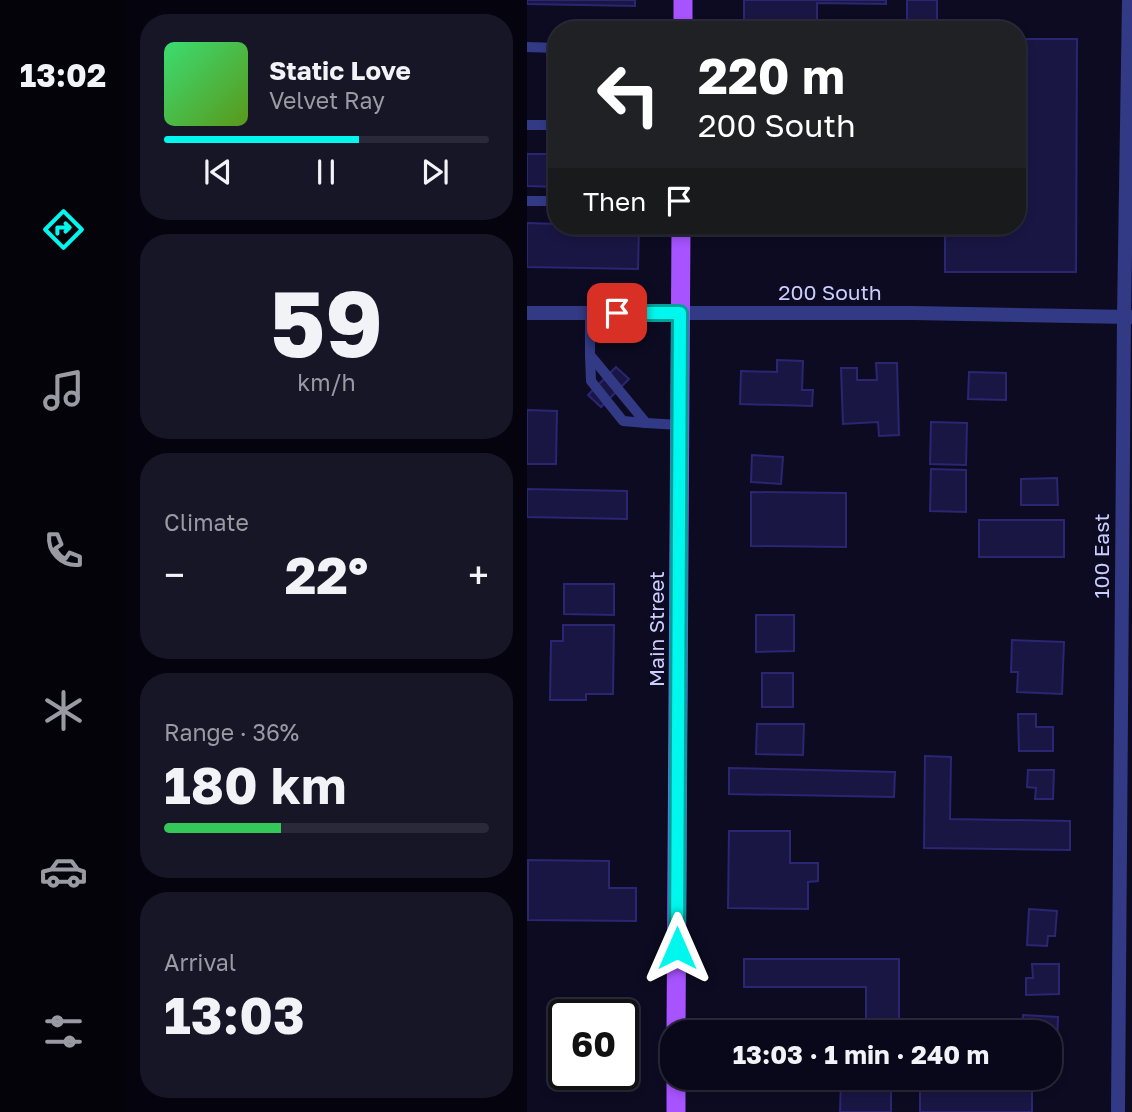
<!DOCTYPE html>
<html lang="en">
<head>
<meta charset="utf-8">
<style>
  body { margin:0; font-family:"Golos Text",sans-serif; background:#171627; color:#f1f3f6; height:100vh; display:flex; flex-direction:column; font-size:26px; white-space:nowrap }
  * { box-sizing:border-box; margin:0 }
  p { font-size:23px; color:#999aa2 }
  .icon { flex:none; width:38px; height:38px; fill:none; stroke:currentColor; stroke-width:2; stroke-linecap:round; stroke-linejoin:round }
  .map { position:relative; flex:1; overflow:hidden }
  .sheet { display:flex; flex-direction:column; gap:14px; padding:14px; background:#05040e; width:401px }
  .sheet>* { flex:none }
  .guide { position:absolute; left:21px; top:21px; width:478px; height:214px; border-radius:28px; box-shadow:0 4px 10px #0003,0 0 0 2px #292939; background:#202124; color:#fff; overflow:hidden }
  .speed { position:absolute; left:21px; top:999px; display:flex; gap:14px; font-size:35px; font-weight:700; text-align:center }
  .speed>* { display:grid; place-content:center; width:91px; height:91px; border-radius:50%; background:#09081a; box-shadow:0 4px 10px #0003,0 0 0 2px #292939; line-height:1 }
  .speed .limit { border:4px solid #111; border-radius:10px; background:#fff; color:#111 }
  .pin { position:absolute; display:grid; place-items:center; width:60px; height:60px; color:#fff; margin:-30px; border-radius:14px; box-shadow:0 4px 10px #0006 }
  .me { position:absolute; width:77px; margin:-38px; rotate:0deg; stroke-linejoin:round; filter:drop-shadow(0 0 5px #0008) }
  .turn { display:flex; align-items:center; gap:24px; height:147px; padding:0 35px; font-size:32px }
  .turn .icon { width:91px; height:91px; stroke-width:2.5 }
  .turn b { display:block; font-size:49px; line-height:60px }
  .then { display:flex; align-items:center; height:66px; padding:0 35px; background:#0003; gap:14px; font-size:26px }
  .big { font-size:52px; font-weight:700; line-height:1.1 }
  .sheet .tile { flex:1; display:flex; flex-direction:column; justify-content:center; gap:10px; min-width:0; padding:0 24px; border-radius:28px; background:#171627 }
  .sheet .dial { align-items:center; gap:0 }
  .dial b { font-size:91px; line-height:1 }
  .song { display:flex; align-items:center; gap:21px }
  .cover { width:84px; height:84px; border-radius:10px; background:linear-gradient(135deg,hsl(140 70% 55%),hsl(90 70% 35%)) }
  .played { height:7px; border-radius:4px; background:linear-gradient(90deg,#00f7ed 60%,#292939 60%) }
  .keys { display:flex; justify-content:space-around; direction:ltr }
  .heat { display:flex; justify-content:space-between; align-items:center; font-size:38px; direction:ltr }
  .charge { height:10px; border-radius:5px; background:linear-gradient(90deg,#34c759 36%,#292939 0) }
  .trip { position:absolute; left:133px; top:1020px; width:402px; height:70px; border-radius:28px; background:#09081a; box-shadow:0 4px 10px #0003,0 0 0 2px #292939; font-weight:700; line-height:70px; text-align:center }
  main { display:flex; flex:1; min-height:0 }
  .tab-bar { display:flex; flex-direction:column; width:126px; justify-content:space-around; align-items:center; background:#04030a; color:#999aa2 }
  .tab-bar .icon { width:49px; height:49px }
  .tab-bar .selected { color:#00f7ed }
  .tab-bar b { font-size:32px; color:#f1f3f6 }
  .map>svg:first-child { display:block }
  .building { fill:#191644; stroke:#2a2672; stroke-width:2 }
  .lines { fill:none; stroke-linecap:round; stroke-linejoin:round }
  .service { stroke:#323a85; stroke-width:10 }
  .minor { stroke:#323a85; stroke-width:14 }
  .tertiary { stroke:#323a85; stroke-width:14 }
  .primary { stroke:#a753ff; stroke-width:19 }
  .route-casing { stroke:#00a19a; stroke-width:18 }
  .route { stroke:#00f7ed; stroke-width:12 }
  .labels { text-anchor:middle; dominant-baseline:central; stroke-width:7; stroke-linejoin:round; paint-order:stroke }
  .street-label { font-size:21px; fill:#cccdff; stroke:#0c0b22 }
</style>
</head>
<body>
<main>
<nav class="tab-bar">
<b>13:02</b>
<svg class="icon selected" aria-label="directions" viewBox="0 0 24 24"><path d="M12 3l9 9-9 9-9-9zM9 14v-3h6M13 9l2 2-2 2"/></svg>
<svg class="icon" aria-label="music" viewBox="0 0 24 24"><path d="M9 18V5l10-2v13"/><circle cx="6" cy="18" r="3"/><circle cx="16" cy="16" r="3"/></svg>
<svg class="icon" aria-label="phone" viewBox="0 0 24 24"><path d="M5 4h4l2 5-3 2q2 4 5 5l2-3 5 2v4C11 20 4 13 5 4z"/></svg>
<svg class="icon" aria-label="climate" viewBox="0 0 24 24"><path d="M12 3v18M4 7l16 10M4 17L20 7"/></svg>
<svg class="icon" aria-label="car" viewBox="0 0 24 24"><path d="M5 17H2v-5l4-1 3-4h7l3 4 3 1v5h-3M9 17h6M6 11h13"/><circle cx="7" cy="17" r="2"/><circle cx="17" cy="17" r="2"/></svg>
<svg class="icon" aria-label="filters" viewBox="0 0 24 24"><path d="M4 7h16M4 17h16"/><circle cx="9" cy="7" r="2"/><circle cx="15" cy="17" r="2"/></svg>
</nav>
<section class="sheet">
<div class="tile">
<div class="song"><i class="cover"></i><div><b>Static Love</b><p>Velvet Ray</p></div></div>
<div class="played"></div>
<div class="keys"><svg class="icon" aria-label="previous" viewBox="0 0 24 24"><path d="M18 5L8 12l10 7zM5 5v14"/></svg><svg class="icon" aria-label="pause" viewBox="0 0 24 24"><path d="M8 5v14M16 5v14"/></svg><svg class="icon" aria-label="next" viewBox="0 0 24 24"><path d="M6 5l10 7-10 7zM19 5v14"/></svg></div>
</div>
<div class="tile dial"><b>59</b><p>km/h</p></div>
<div class="tile"><p>Climate</p>
<div class="heat"><a>−</a><b class="big">22°</b><a>+</a></div>
</div>
<div class="tile"><p>Range · 36%</p><b class="big">180 km</b><div class="charge"></div></div>
<div class="tile"><p>Arrival</p><b class="big">13:03</b></div>
</section>
<div class="map">
<svg width="606" height="1112" viewBox="0 0 606 1112">
  <rect width="100%" height="100%" fill="#0c0b22"/>
  <g class="building">
    <polygon points="0,0 108,0 108,6 0,4"/>
    <polygon points="217,0 359,0 359,4 290,3 290,24 217,23"/>
    <rect x="380" y="0" width="30" height="24"/>
    <polygon points="490,39 550,39 549,272 418,272 418,226 490,226"/>
    <polygon points="0,154 30,154 30,187 0,186"/>
    <polygon points="0,223 30,224 30,226 112,226 111,269 0,267"/>
    <polygon points="239,226 279,226 278,231 255,230"/>
    <polygon points="250,360 276,361 275,390 286,390 285,406 213,404 214,371 250,372"/>
    <polygon points="349,363 370,363 372,435 352,436 351,422 316,424 314,368 330,368 330,380 350,380"/>
    <polygon points="89,367 102,379 74,407 61,395"/>
    <polygon points="442,372 479,373 479,400 441,399"/>
    <polygon points="0,410 30,411 29,464 0,464"/>
    <polygon points="404,422 440,423 439,465 403,464"/>
    <polygon points="225,455 256,457 254,484 224,482"/>
    <polygon points="404,469 439,470 439,512 403,511"/>
    <polygon points="530,478 531,505 494,505 494,479"/>
    <polygon points="0,489 100,491 100,519 0,517"/>
    <polygon points="224,492 319,493 319,547 224,546"/>
    <rect x="452" y="520" width="85" height="37"/>
    <polygon points="37,584 87,584 87,615 37,614"/>
    <polygon points="229,615 267,615 267,651 229,652"/>
    <polygon points="36,625 87,625 86,694 59,694 59,700 23,700 24,641 36,641"/>
    <polygon points="485,640 537,642 535,694 490,692 491,672 484,672"/>
    <rect x="235" y="673" width="31" height="34"/>
    <polygon points="491,714 509,714 509,727 526,727 526,751 492,751"/>
    <polygon points="230,724 277,724 276,755 229,754"/>
    <polygon points="398,756 424,757 423,819 543,821 543,850 397,848"/>
    <polygon points="202,768 368,772 367,797 202,794"/>
    <polygon points="501,770 527,770 526,799 508,799 509,788 500,787"/>
    <polygon points="202,831 263,831 263,863 291,863 291,881 281,882 281,909 201,908"/>
    <polygon points="1,860 82,861 82,888 109,888 109,921 1,920"/>
    <polygon points="502,909 530,911 528,936 521,936 520,946 500,945"/>
    <polygon points="217,959 372,959 372,1032 314,1032 314,1020 339,1020 339,987 217,987"/>
    <polygon points="505,964 532,964 532,994 499,995 499,978 506,978"/>
    <polygon points="496,1015 531,1017 530,1053 523,1053 523,1032 495,1032"/>
    <polygon points="314,1078 364,1078 364,1112 313,1112"/>
    <rect x="393" y="1078" width="112" height="34"/>
  </g>
  <g class="lines">
    <g class="service">
      <polyline points="0,47 30,48"/>
      <polyline points="0,125 30,125"/>
      <polyline points="0,201 30,201"/>
      <polyline points="63,313 63,355 119,423 153,425"/>
      <polyline points="63,355 64,381 96,421 119,423"/>
    </g>
    <g class="minor">
      <polyline points="153,313 386,313 604,317"/>
      <polyline points="591,1112 597,316 602,0"/>
    </g>
    <polyline class="tertiary" points="0,313 153,313"/>
    <g class="primary">
      <polyline points="156,30 156,0"/>
      <polyline points="149,1032 154,226"/>
      <polyline points="149,1112 149,1078"/>
    </g>
  </g>
  <g class="lines">
    <g class="route-casing">
      <polyline id="route" points="90,313 153,313 150,948"/>
    </g>
    <use href="#route" class="route"/>
  </g>
  <g class="labels">
    <g class="street-label">
      <text x="303" y="292">200 South</text>
      <text transform="translate(574 556) rotate(-90)">100 East</text>
      <text transform="translate(129 629) rotate(-90)">Main Street</text>
    </g>
  </g>
</svg>
<div class="speed"><div class="limit">60</div></div>
<div class="pin" style="left:90px;top:313px;background:#d93025"><svg class="icon" aria-label="arrive" viewBox="0 0 24 24"><path d="M6 21V4h12l-3 4 3 4H6"/></svg></div>
<svg class="me" style="left:150px;top:948px" viewBox="-20 -20 40 40"><path d="M0-17L14 15 0 8-14 15z" fill="#00f7ed" stroke="#fff" stroke-width="4"/></svg>
<div class="trip">13:03 · 1 min · 240 m</div>
<div class="guide">
<div class="turn"><svg class="icon" aria-label="left" viewBox="0 0 24 24"><path d="M17 20v-9H6M10 6l-5 5 5 5"/></svg><div><b>220 m</b>200 South</div></div>
<div class="then">Then<svg class="icon" aria-label="arrive" viewBox="0 0 24 24"><path d="M6 21V4h12l-3 4 3 4H6"/></svg></div>
</div>
</div>
</main>
</body>
</html>
